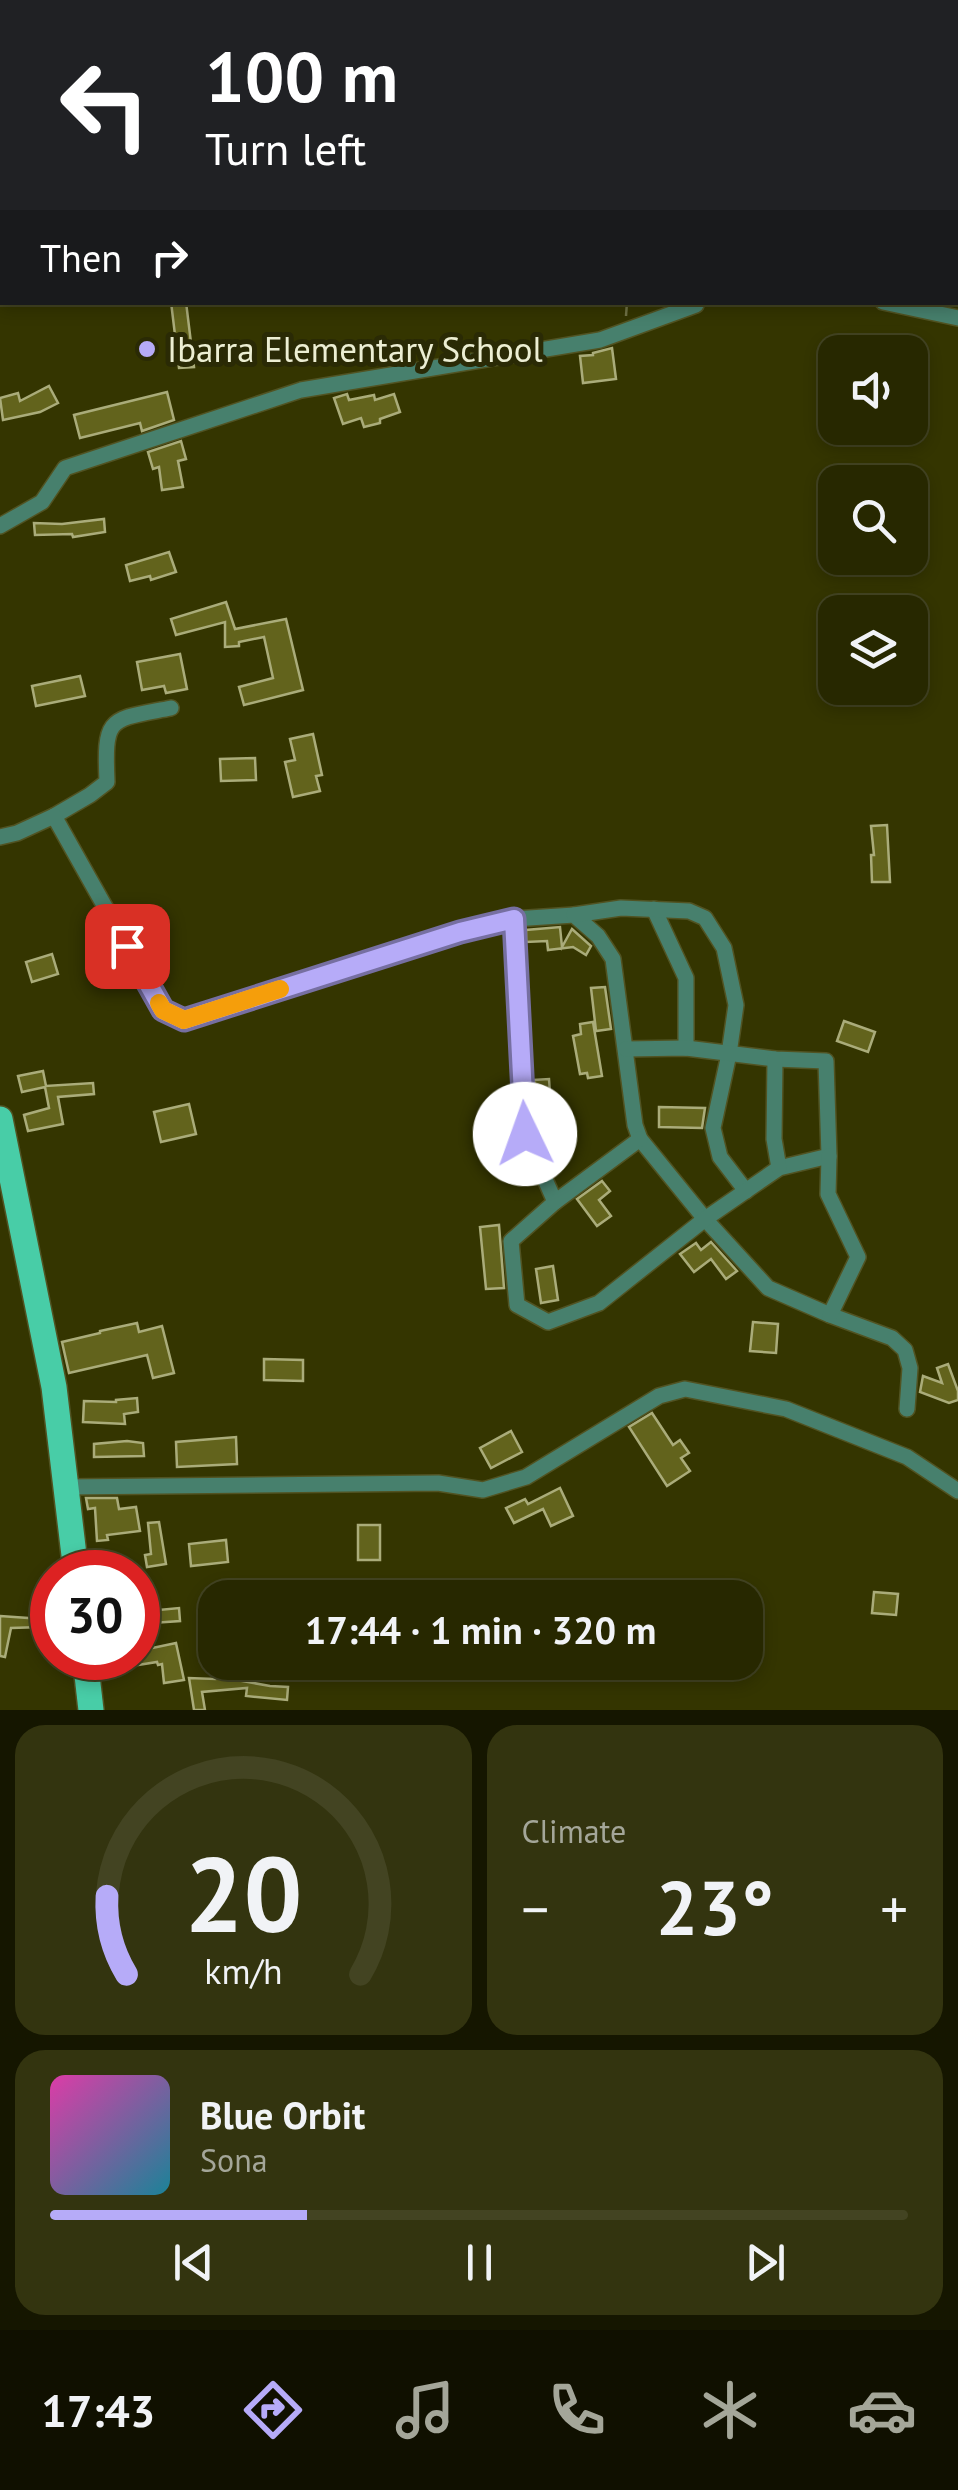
<!DOCTYPE html>
<html lang="en">
<head>
<meta charset="utf-8">
<style>
  body { margin:0; font-family:"PT Sans",sans-serif; background:#33340f; color:#f1f3f6; height:100vh; display:flex; flex-direction:column; font-size:38px; white-space:nowrap }
  * { box-sizing:border-box; margin:0 }
  p { font-size:32px; color:#a4a699 }
  .icon { flex:none; width:55px; height:55px; fill:none; stroke:currentColor; stroke-width:2; stroke-linecap:round; stroke-linejoin:round }
  .map { position:relative; height:1710px; overflow:hidden }
  .details { display:flex; flex-direction:column; gap:15px; padding:15px; background:#151600; flex:1 }
  .details>* { flex:none }
  .top-card { position:absolute; left:0px; top:0px; width:960px; height:305px; box-shadow:0 5px 15px #0003,0 0 0 2px #434422; background:#202124; color:#fff; overflow:hidden }
  .controls { position:absolute; left:818px; top:335px; display:grid; gap:20px }
  .controls a { display:grid; place-items:center; width:110px; height:110px; border-radius:20px; background:#272800; box-shadow:0 5px 15px #0003,0 0 0 2px #434422; font-size:50px }
  .speed { position:absolute; left:30px; top:1550px; display:flex; gap:20px; font-size:50px; font-weight:700; text-align:center }
  .speed>* { display:grid; place-content:center; width:130px; height:130px; border-radius:50%; background:#272800; box-shadow:0 5px 15px #0003,0 0 0 2px #434422; line-height:1 }
  .speed .limit { border:15px solid #d22; background:#fff; color:#111 }
  .pin { position:absolute; display:grid; place-items:center; width:85px; height:85px; color:#fff; margin:-42px; border-radius:20px; box-shadow:0 5px 15px #0006 }
  .me { position:absolute; width:110px; margin:-55px; rotate:357deg; stroke-linejoin:round; filter:drop-shadow(0 0 8px #0008) }
  .turn { display:flex; align-items:center; gap:35px; height:210px; padding:0 40px; font-size:45px }
  .turn .icon { width:130px; height:130px; stroke-width:2.5 }
  .turn b { display:block; font-size:70px; line-height:85px }
  .then { display:flex; align-items:center; height:95px; padding:0 40px; background:#0003; gap:20px; font-size:38px }
  .big { font-size:75px; font-weight:700; line-height:1.1 }
  .details .card { flex:1; display:flex; flex-direction:column; justify-content:center; gap:15px; min-width:0; padding:0 35px; border-radius:30px; background:#33340f }
  .details .dial { align-items:center; gap:0 }
  .dial svg { height:260px; overflow:visible; fill:none; stroke:#434422; stroke-width:7; stroke-linecap:round; text-anchor:middle }
  .dial text { fill:#f1f3f6; stroke:none }
  .song { display:flex; align-items:center; gap:30px }
  .cover { width:120px; height:120px; border-radius:15px; background:linear-gradient(135deg,hsl(320 70% 55%),hsl(190 70% 35%)) }
  .played { height:10px; border-radius:5px; background:linear-gradient(90deg,#b6abf8 30%,#434422 30%) }
  .keys { display:flex; justify-content:space-around; direction:ltr }
  .heat { display:flex; justify-content:space-between; align-items:center; font-size:55px; direction:ltr }
  .details .tiles { flex:1; display:grid; gap:15px; grid-template-columns:1fr 1fr }
  .card:last-child { grid-column:span 2 }
  .trip { position:absolute; left:198px; top:1580px; width:565px; height:100px; border-radius:30px; background:#272800; box-shadow:0 5px 15px #0003,0 0 0 2px #434422; font-weight:700; line-height:100px; text-align:center }
  .tabs { display:flex; height:160px; justify-content:space-around; align-items:center; background:#101000; color:#a4a699 }
  .tabs .icon { width:70px; height:70px }
  .tabs .active { color:#b6abf8 }
  .tabs b { font-size:45px; color:#f1f3f6 }
  .map>svg:first-child { display:block }
  .building { fill:#62631c; stroke:#aaac7a; stroke-width:2.5 }
  .lines { fill:none; stroke-linecap:round; stroke-linejoin:round }
  .street-casing { stroke:#515322; stroke-width:18 }
  .primary-casing { stroke:#515322; stroke-width:28 }
  .path { stroke:#707245; stroke-width:2.5; stroke-dasharray:10 5; stroke-linecap:butt }
  .street { stroke:#47806d; stroke-width:15 }
  .primary { stroke:#48cda7; stroke-width:25 }
  .route-casing { stroke:#766fa1; stroke-width:25 }
  .route { stroke:#b6abf8; stroke-width:18 }
  .slow { stroke:#f59e0b; stroke-width:18 }
  .poi-dot { fill:#b6abf8; stroke:#2a2a05; stroke-width:4 }
  .labels { text-anchor:middle; dominant-baseline:central; stroke-width:10; stroke-linejoin:round; paint-order:stroke }
  .poi-label { font-size:35px; fill:#eceed3; stroke:#2a2a05; text-anchor:start }
</style>
</head>
<body>
<div class="map">
<svg width="958" height="1710" viewBox="0 0 958 1710">
  <rect width="100%" height="100%" fill="#343500"/>
  <g class="building">
    <polygon points="171,302 186,302 194,367 179,368"/>
    <polygon points="612,348 616,379 583,383 580,356 593,355 593,353"/>
    <polygon points="49,386 58,403 40,412 3,420 0,398 18,393 20,401"/>
    <polygon points="167,392 174,420 142,431 140,423 80,438 74,415"/>
    <polygon points="347,394 349,400 374,395 375,400 394,394 400,412 380,419 380,423 364,427 361,418 343,424 334,398"/>
    <polygon points="181,441 186,459 178,461 183,487 162,490 159,467 153,469 148,452"/>
    <polygon points="104,519 105,532 73,537 72,534 35,535 34,523 62,524"/>
    <polygon points="169,552 176,572 151,580 150,576 130,581 126,565"/>
    <polygon points="226,602 235,629 286,619 303,690 244,705 239,687 273,678 264,637 239,642 239,646 225,647 225,622 176,635 171,619"/>
    <polygon points="180,654 187,689 166,693 164,686 142,690 137,662"/>
    <polygon points="80,676 85,696 36,706 32,686"/>
    <polygon points="313,734 322,775 316,776 320,791 293,797 285,762 295,760 290,739"/>
    <polygon points="255,758 256,780 221,781 220,759"/>
    <polygon points="887,825 890,882 872,882 871,855 874,855 871,826"/>
    <polygon points="560,927 562,947 572,929 591,946 586,955 573,947 548,950 547,941 526,942 526,930"/>
    <polygon points="52,954 58,974 32,982 26,962"/>
    <polygon points="605,987 611,1029 596,1031 591,988"/>
    <polygon points="844,1021 875,1032 868,1052 837,1041"/>
    <polygon points="593,1022 602,1076 588,1078 587,1073 580,1074 573,1036 581,1034 580,1024"/>
    <polygon points="43,1071 46,1086 93,1083 94,1094 58,1097 63,1124 28,1131 24,1115 49,1108 45,1087 22,1092 18,1076"/>
    <polygon points="549,1079 552,1122 538,1125 534,1080"/>
    <polygon points="189,1104 196,1134 161,1142 154,1112"/>
    <polygon points="659,1107 705,1108 702,1128 659,1127"/>
    <polygon points="602,1181 610,1191 599,1200 611,1216 597,1226 577,1199"/>
    <polygon points="499,1225 504,1288 486,1289 480,1227"/>
    <polygon points="711,1242 737,1271 726,1279 711,1259 694,1272 680,1254 696,1243 701,1250"/>
    <polygon points="553,1266 558,1300 541,1303 536,1269"/>
    <polygon points="753,1322 778,1324 776,1353 750,1351"/>
    <polygon points="137,1323 139,1332 162,1326 174,1373 153,1378 147,1355 69,1373 62,1342 100,1333 100,1331"/>
    <polygon points="264,1359 303,1360 303,1381 264,1380"/>
    <polygon points="948,1364 958,1391 958,1400 949,1403 920,1392 923,1376 942,1383 937,1368"/>
    <polygon points="137,1398 138,1412 124,1414 125,1424 83,1422 84,1401 116,1402 116,1400"/>
    <polygon points="652,1413 673,1445 680,1440 689,1453 681,1458 690,1471 667,1486 629,1427"/>
    <polygon points="511,1431 522,1452 491,1468 480,1448"/>
    <polygon points="236,1437 237,1464 177,1467 176,1442"/>
    <polygon points="127,1441 143,1443 144,1456 94,1457 94,1444"/>
    <polygon points="560,1488 573,1516 551,1526 543,1509 514,1523 506,1508 525,1499 528,1504"/>
    <polygon points="86,1498 117,1498 119,1509 136,1507 140,1531 107,1535 108,1540 97,1541 95,1508 88,1509"/>
    <polygon points="159,1522 166,1564 147,1567 145,1555 151,1554 148,1523"/>
    <rect x="358" y="1525" width="22" height="35"/>
    <polygon points="226,1540 228,1562 191,1566 189,1544"/>
    <polygon points="874,1592 898,1594 896,1615 872,1613"/>
    <polygon points="179,1608 180,1621 138,1624 138,1612"/>
    <polygon points="0,1616 42,1619 42,1627 11,1628 5,1657 0,1656"/>
    <polygon points="176,1643 184,1680 164,1683 162,1664 158,1665 157,1662 138,1665 138,1651"/>
    <polygon points="214,1662 230,1662 231,1679 270,1686 288,1687 287,1700 246,1696 247,1688 202,1692 205,1710 194,1710 189,1678 215,1679"/>
  </g>
  <g class="lines">
    <g class="street-casing">
      <g id="street">
        <polyline points="567,0 567,2"/>
        <polyline points="34,2 42,0"/>
        <polyline points="0,14 2,13"/>
        <polyline points="883,302 958,318"/>
        <polyline points="0,526 42,502 65,468 301,390 600,340 696,305 697,302"/>
        <path d="M54,816L90,795L107,782C104,715 109,720 171,708"/>
        <polyline points="0,837 17,833 54,816 163,1010 184,1020 460,932 514,919 574,915 598,936 613,959 635,1125 640,1139 705,1219 768,1288 830,1315 892,1338 905,1350 910,1368 907,1409"/>
        <polyline points="654,909 686,978 686,1048"/>
        <polyline points="574,915 621,908 689,911 705,918 724,948 736,1005 729,1054 713,1128 720,1157 746,1191"/>
        <polyline points="514,919 525,1134 555,1202 511,1241 517,1305 548,1322 599,1303 705,1219 779,1168 829,1156 826,1061 775,1059 686,1048 626,1049"/>
        <polyline points="775,1059 774,1139 779,1168"/>
        <polyline points="829,1156 828,1194 858,1257 830,1315"/>
        <polyline points="555,1202 640,1139"/>
        <polyline points="66,1487 438,1483 483,1490 526,1477 659,1396 685,1389 786,1409 907,1457 958,1491"/>
      </g>
    </g>
    <g class="primary-casing">
      <g id="primary">
        <polyline points="0,1119 54,1387 76,1572"/>
        <polyline points="85,1658 91,1710"/>
      </g>
    </g>
    <polyline class="path" points="626,316 627,302"/>
    <use href="#street" class="street"/>
    <use href="#primary" class="primary"/>
  </g>
  <g class="lines">
    <g class="route-casing">
      <polyline id="route" points="127,946 163,1010 184,1020 460,932 514,919 525,1134"/>
    </g>
    <use href="#route" class="route"/>
    <polyline class="slow" points="159,1003 163,1010 184,1020 280,989"/>
  </g>
  <circle class="poi-dot" cx="147" cy="349" r="10"/>
  <g class="labels">
    <g class="poi-label">
      <text x="167" y="349">Ibarra Elementary School</text>
    </g>
  </g>
</svg>
<div class="controls">
<a><svg class="icon" aria-label="sound" viewBox="0 0 24 24"><path d="M4 9h4l5-4v14l-5-4H4zM17 9q2 3 0 6"/></svg></a>
<a><svg class="icon" aria-label="search" viewBox="0 0 24 24"><circle cx="10" cy="10" r="6"/><path d="M15 15l6 6"/></svg></a>
<a><svg class="icon" aria-label="layers" viewBox="0 0 24 24"><path d="M12 4l9 5-9 5-9-5zM3 14l9 5 9-5"/></svg></a>
</div>
<div class="speed"><div class="limit">30</div></div>
<div class="pin" style="left:127px;top:946px;background:#d93025"><svg class="icon" aria-label="arrive" viewBox="0 0 24 24"><path d="M6 21V4h12l-3 4 3 4H6"/></svg></div>
<svg class="me" style="left:525px;top:1134px" viewBox="-20 -20 40 40"><circle r="19" fill="#fff"/><path d="M0-13L10 11 0 6-10 11z" fill="#b6abf8"/></svg>
<div class="trip">17:44 · 1 min · 320 m</div>
<div class="top-card">
<div class="turn"><svg class="icon" aria-label="left" viewBox="0 0 24 24"><path d="M17 20v-9H6M10 6l-5 5 5 5"/></svg><div><b>100 m</b>Turn left</div></div>
<div class="then">Then<svg class="icon" aria-label="right" viewBox="0 0 24 24"><path d="M7 20v-9h11M14 6l5 5-5 5"/></svg></div>
</div>
</div>
<section class="details">
<div class="tiles">
<div class="card dial"><svg viewBox="0 0 100 80">
<path d="M14 69A42 42 0 1 1 86 69"/>
<path d="M14 69A42 42 0 0 1 8 45" stroke="#b6abf8"/>
<text x="50" y="56" font-size="32" font-weight="700">20</text>
<text x="50" y="72" font-size="11">km/h</text>
</svg></div>
<div class="card"><p>Climate</p>
<div class="heat"><a>−</a><b class="big">23°</b><a>+</a></div>
</div>
<div class="card">
<div class="song"><i class="cover"></i><div><b>Blue Orbit</b><p>Sona</p></div></div>
<div class="played"></div>
<div class="keys"><svg class="icon" aria-label="previous" viewBox="0 0 24 24"><path d="M18 5L8 12l10 7zM5 5v14"/></svg><svg class="icon" aria-label="pause" viewBox="0 0 24 24"><path d="M8 5v14M16 5v14"/></svg><svg class="icon" aria-label="next" viewBox="0 0 24 24"><path d="M6 5l10 7-10 7zM19 5v14"/></svg></div>
</div>
</div>
</section>
<nav class="tabs">
<b>17:43</b>
<svg class="icon active" aria-label="directions" viewBox="0 0 24 24"><path d="M12 3l9 9-9 9-9-9zM9 14v-3h6M13 9l2 2-2 2"/></svg>
<svg class="icon" aria-label="music" viewBox="0 0 24 24"><path d="M9 18V5l10-2v13"/><circle cx="6" cy="18" r="3"/><circle cx="16" cy="16" r="3"/></svg>
<svg class="icon" aria-label="phone" viewBox="0 0 24 24"><path d="M5 4h4l2 5-3 2q2 4 5 5l2-3 5 2v4C11 20 4 13 5 4z"/></svg>
<svg class="icon" aria-label="climate" viewBox="0 0 24 24"><path d="M12 3v18M4 7l16 10M4 17L20 7"/></svg>
<svg class="icon" aria-label="car" viewBox="0 0 24 24"><path d="M5 17H2v-5l4-1 3-4h7l3 4 3 1v5h-3M9 17h6M6 11h13"/><circle cx="7" cy="17" r="2"/><circle cx="17" cy="17" r="2"/></svg>
</nav>
</body>
</html>
